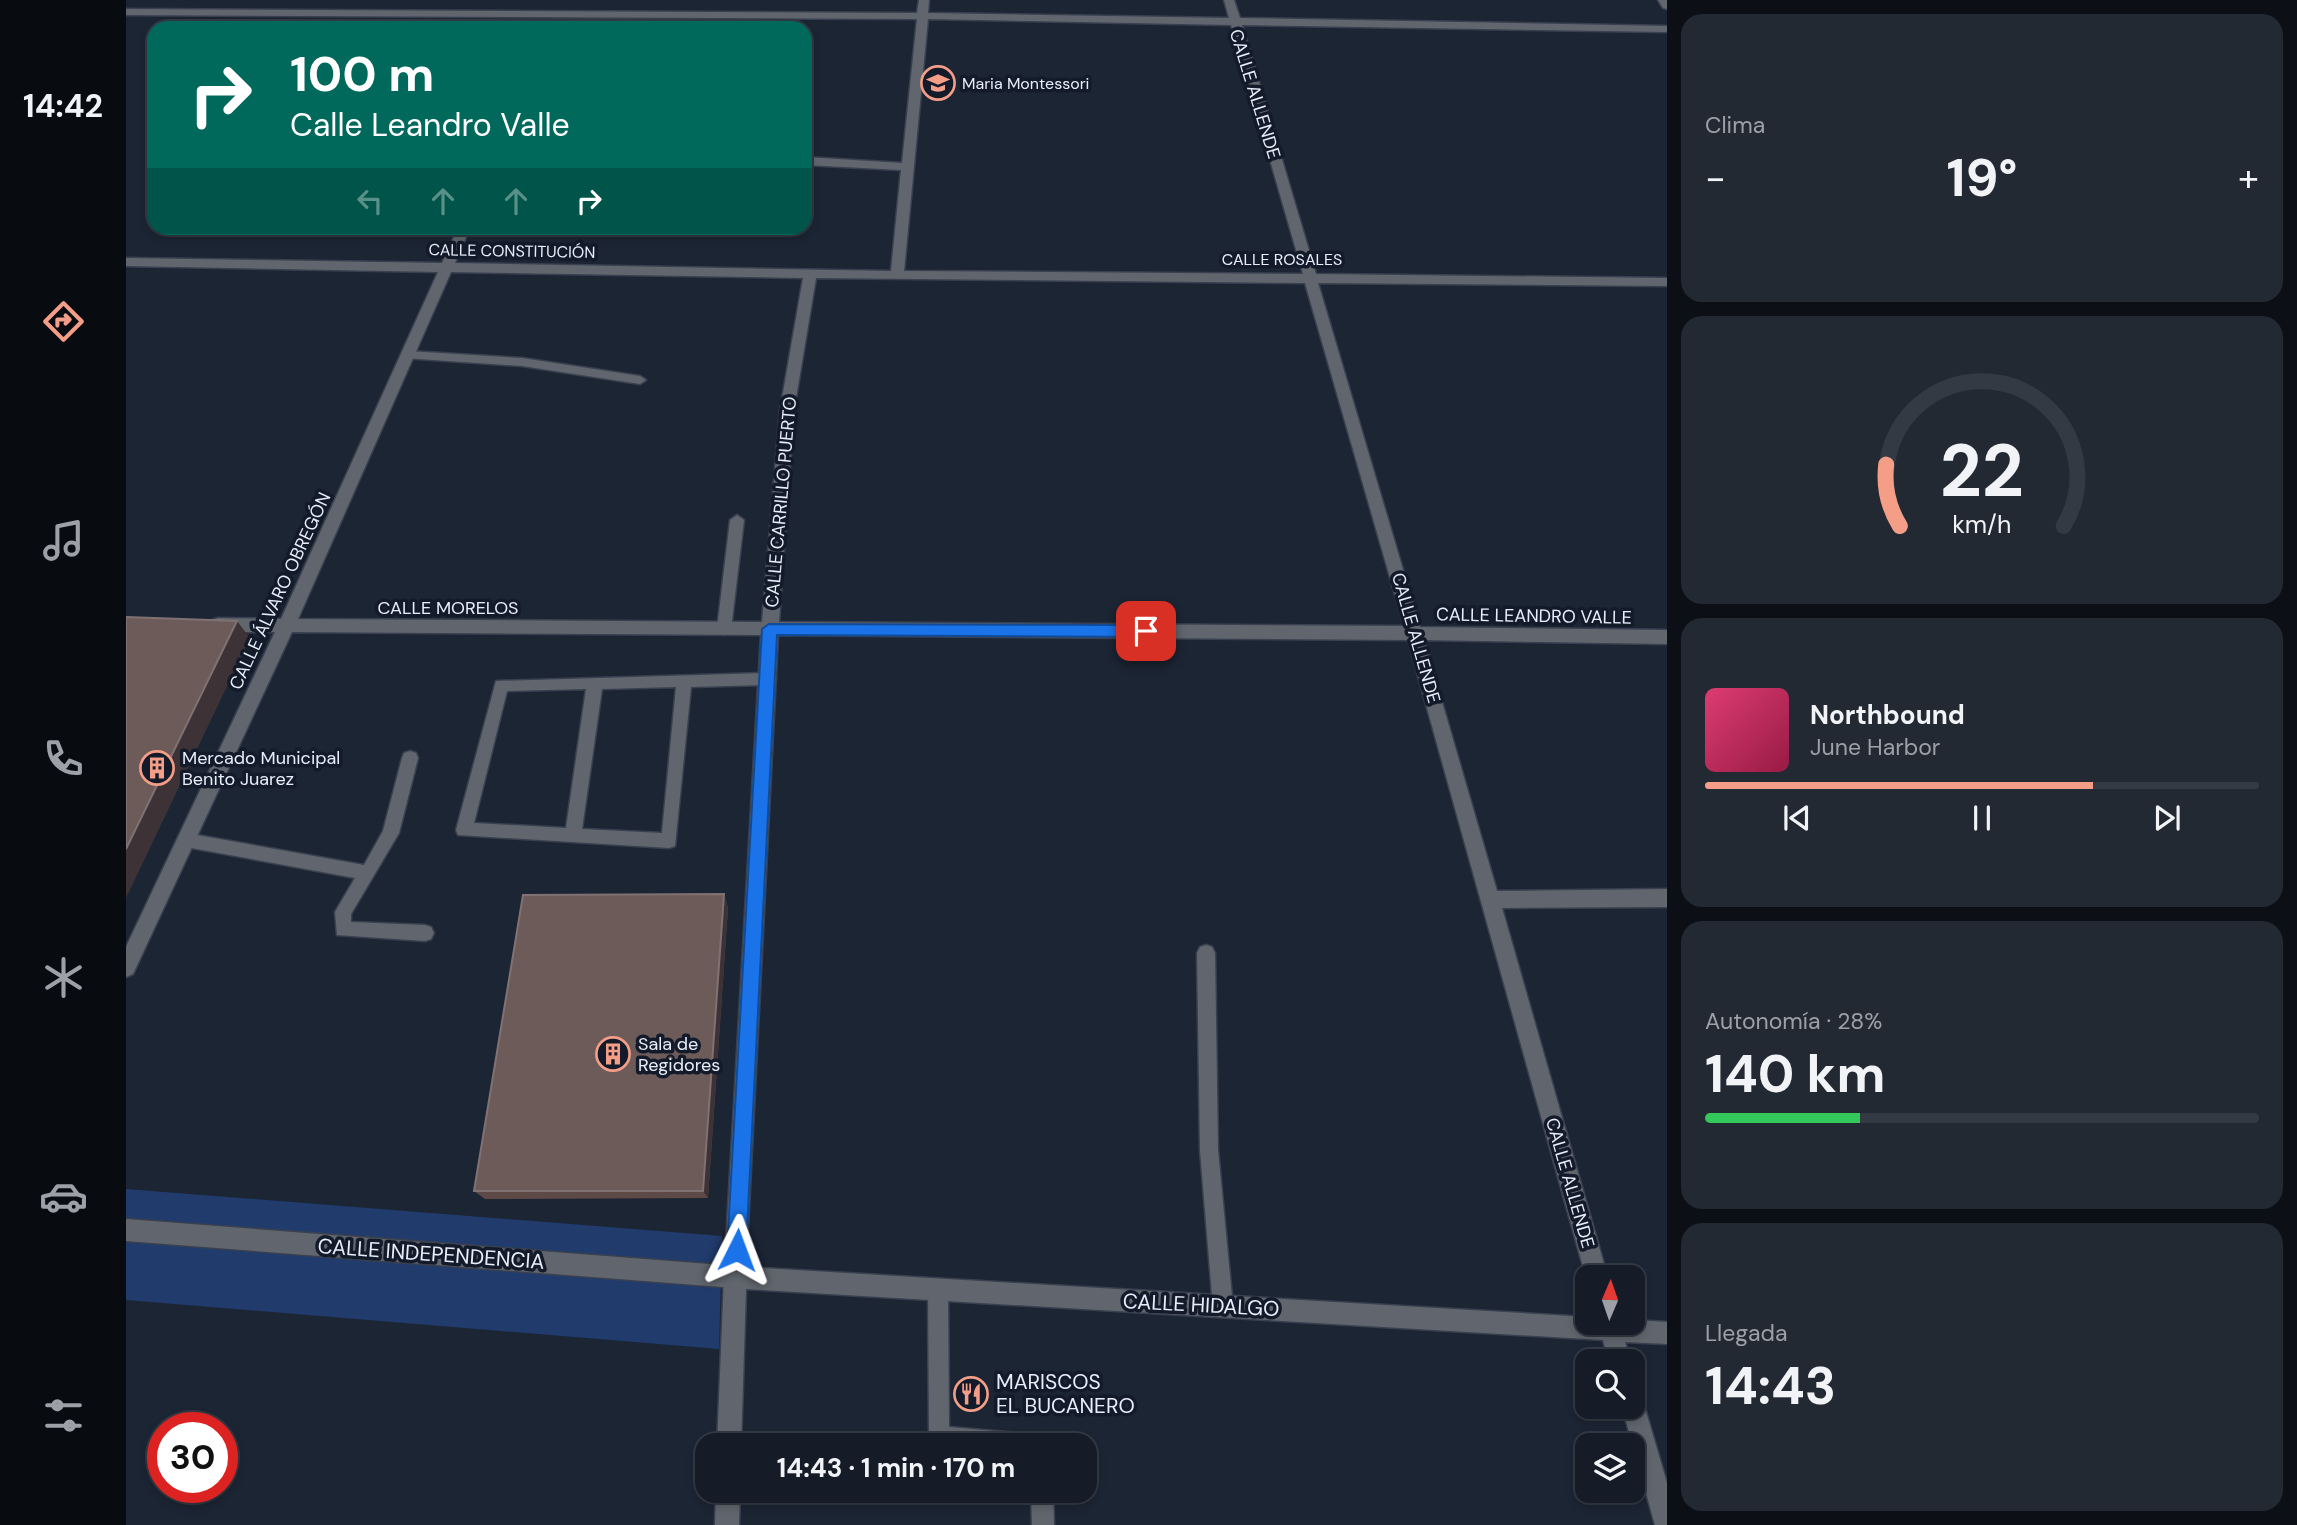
<!DOCTYPE html>
<html lang="es">
<head>
<meta charset="utf-8">
<style>
  body { margin:0; font-family:"DM Sans",sans-serif; background:#222933; color:#f1f3f6; height:100vh; display:flex; flex-direction:column; font-size:26px; white-space:nowrap }
  * { box-sizing:border-box; margin:0 }
  p { font-size:23px; color:#9da1a7 }
  .icon { flex:none; width:38px; height:38px; fill:none; stroke:currentColor; stroke-width:2; stroke-linecap:round; stroke-linejoin:round }
  .map { position:relative; flex:1; overflow:hidden }
  .side { display:flex; flex-direction:column; gap:14px; padding:14px; background:#0c0f15; width:630px }
  .side>* { flex:none }
  .hud { position:absolute; left:21px; top:21px; width:665px; height:214px; border-radius:21px; box-shadow:0 4px 10px #0003,0 0 0 2px #343a44; background:#00695c; color:#fff; overflow:hidden }
  .needle { width:46px; rotate:2deg }
  .controls { position:absolute; left:1449px; top:1265px; display:grid; gap:14px }
  .controls a { display:grid; place-items:center; width:70px; height:70px; border-radius:14px; background:#151c27; box-shadow:0 4px 10px #0003,0 0 0 2px #343a44; font-size:35px }
  .speed { position:absolute; left:21px; top:1412px; display:flex; gap:14px; font-size:35px; font-weight:700; text-align:center }
  .speed>* { display:grid; place-content:center; width:91px; height:91px; border-radius:50%; background:#151c27; box-shadow:0 4px 10px #0003,0 0 0 2px #343a44; line-height:1 }
  .speed .limit { border:10px solid #d22; background:#fff; color:#111 }
  .pin { position:absolute; display:grid; place-items:center; width:60px; height:60px; color:#fff; margin:-30px; border-radius:14px; box-shadow:0 4px 10px #0006 }
  .me { position:absolute; width:77px; margin:-38px; rotate:3deg; stroke-linejoin:round; filter:drop-shadow(0 0 5px #0008) }
  .turn { display:flex; align-items:center; gap:24px; height:147px; padding:0 28px; font-size:32px }
  .turn .icon { width:91px; height:91px; stroke-width:2.5 }
  .turn b { display:block; font-size:49px; line-height:60px }
  .lanes { display:flex; align-items:center; height:66px; padding:0 28px; background:#0003; justify-content:center; gap:35px; direction:ltr }
  .lanes .off { opacity:.35 }
  .big { font-size:52px; font-weight:700; line-height:1.1 }
  .side .widget { flex:1; display:flex; flex-direction:column; justify-content:center; gap:10px; min-width:0; padding:0 24px; border-radius:21px; background:#222933 }
  .side .dial { align-items:center; gap:0 }
  .dial svg { height:182px; overflow:visible; fill:none; stroke:#343a44; stroke-width:7; stroke-linecap:round; text-anchor:middle }
  .dial text { fill:#f1f3f6; stroke:none }
  .song { display:flex; align-items:center; gap:21px }
  .cover { width:84px; height:84px; border-radius:10px; background:linear-gradient(135deg,hsl(340 70% 55%),hsl(340 70% 35%)) }
  .played { height:7px; border-radius:4px; background:linear-gradient(90deg,#f49e88 70%,#343a44 70%) }
  .keys { display:flex; justify-content:space-around; direction:ltr }
  .heat { display:flex; justify-content:space-between; align-items:center; font-size:38px; direction:ltr }
  .charge { height:10px; border-radius:5px; background:linear-gradient(90deg,#34c759 28%,#343a44 0) }
  .trip { position:absolute; left:569px; top:1433px; width:402px; height:70px; border-radius:21px; background:#151c27; box-shadow:0 4px 10px #0003,0 0 0 2px #343a44; font-weight:700; line-height:70px; text-align:center }
  main { display:flex; flex:1; min-height:0 }
  .menu { display:flex; flex-direction:column; width:126px; justify-content:space-around; align-items:center; background:#080b10; color:#9da1a7 }
  .menu .icon { width:49px; height:49px }
  .menu .selected { color:#f49e88 }
  .menu b { font-size:32px; color:#f1f3f6 }
  .map>svg:first-child { display:block }
  .green { fill:#203b6c }
  .lines { fill:none; stroke-linecap:round; stroke-linejoin:round }
  .service-casing { stroke:#394150; stroke-width:3 }
  .pedestrian-casing { stroke:#394150; stroke-width:3 }
  .minor-casing { stroke:#394150; stroke-width:3 }
  .service { fill:#61666e; fill-rule:evenodd }
  .pedestrian { fill:#61666e; fill-rule:evenodd }
  .minor { fill:#61666e; fill-rule:evenodd }
  .wall { fill:#5d4946 }
  .shaded-wall { fill:#3d3336 }
  .building { fill:#6c5b59; stroke:#807272; stroke-width:2 }
  .route { fill:#1a73e8; stroke:#114b97; stroke-width:2 }
  .labels { text-anchor:middle; dominant-baseline:central; stroke-width:7; stroke-linejoin:round; paint-order:stroke }
  .far-poi-label { font-size:16px; fill:#e8eef9; stroke:#131b2a; text-anchor:start }
  .far-street-label { font-size:16px; fill:#e8eef9; stroke:#131b2a }
  .street-label { font-size:18px; fill:#e8eef9; stroke:#131b2a }
  .poi-label { font-size:18px; fill:#e8eef9; stroke:#131b2a; text-anchor:start }
  .near-street-label { font-size:21px; fill:#e8eef9; stroke:#131b2a }
  .near-poi-label { font-size:21px; fill:#e8eef9; stroke:#131b2a; text-anchor:start }
</style>
</head>
<body>
<main>
<nav class="menu">
<b>14:42</b>
<svg class="icon selected" aria-label="directions" viewBox="0 0 24 24"><path d="M12 3l9 9-9 9-9-9zM9 14v-3h6M13 9l2 2-2 2"/></svg>
<svg class="icon" aria-label="music" viewBox="0 0 24 24"><path d="M9 18V5l10-2v13"/><circle cx="6" cy="18" r="3"/><circle cx="16" cy="16" r="3"/></svg>
<svg class="icon" aria-label="phone" viewBox="0 0 24 24"><path d="M5 4h4l2 5-3 2q2 4 5 5l2-3 5 2v4C11 20 4 13 5 4z"/></svg>
<svg class="icon" aria-label="climate" viewBox="0 0 24 24"><path d="M12 3v18M4 7l16 10M4 17L20 7"/></svg>
<svg class="icon" aria-label="car" viewBox="0 0 24 24"><path d="M5 17H2v-5l4-1 3-4h7l3 4 3 1v5h-3M9 17h6M6 11h13"/><circle cx="7" cy="17" r="2"/><circle cx="17" cy="17" r="2"/></svg>
<svg class="icon" aria-label="filters" viewBox="0 0 24 24"><path d="M4 7h16M4 17h16"/><circle cx="9" cy="7" r="2"/><circle cx="15" cy="17" r="2"/></svg>
</nav>
<div class="map">
<svg width="1541" height="1525" viewBox="0 0 1541 1525">
  <rect width="100%" height="100%" fill="#1c2534"/>
  <polygon class="green" points="0,1189 596,1236 593,1349 0,1300"/>
  <g class="lines">
    <g class="service-casing">
      <g id="service">
        <polygon points="282,351 396,358 514,376 520,380 514,384 396,366 278,358 278,352"/>
        <polygon points="611,515 618,520 605,629 598,635 591,629 604,520"/>
        <path d="M642,673L647,675L650,679L647,683L642,685L565,687L549,846L543,848L332,835L330,830L370,681ZM550,687L536,833L456,829L476,689ZM460,689L440,828L348,823L381,691Z"/>
        <polygon points="284,751 290,753 292,758 273,833 225,914 225,922 299,925 305,927 308,933 305,939 299,941 211,935 209,912 229,878 60,847 54,845 52,840 54,835 60,833 238,865 257,831 276,758 278,753"/>
        <polygon points="1080,945 1086,947 1089,953 1092,1150 1107,1307 1104,1314 1097,1317 1090,1314 1087,1307 1074,1150 1071,953 1074,947"/>
        <polygon points="812,1279 819,1282 822,1289 823,1427 915,1435 922,1439 925,1446 811,1446 806,1443 803,1436 802,1289 805,1282"/>
        <polygon points="905,1491 927,1491 928,1525 906,1525"/>
      </g>
    </g>
    <g class="pedestrian-casing">
      <polygon id="pedestrian" points="0,1219 609,1266 617,1269 620,1277 617,1285 609,1288 0,1241"/>
    </g>
    <g class="minor-casing">
      <g id="minor">
        <path d="M793,0H803L802,13L1103,18L1098,0H1108L1114,18L1541,26V32L1116,25L1190,274L1541,278V286L1192,283L1294,627L1541,630V644L1298,640L1371,891L1541,889V907L1376,908L1482,1278H1461V1281L1282,640L652,635L620,1267L1461,1317V1323H1507V1320L1541,1322V1344L1499,1342L1505,1362H1483L1477,1340L620,1289L615,1446H591L598,1277L635,635L166,632L7,974L0,977V947L149,632H92L86,630L84,625L86,620L92,618L155,619L312,272L0,266V258L316,263L332,228H344L329,263L765,271L775,170L679,165V157L776,163L791,19L0,15V9L791,13ZM802,19L1105,25L1177,274L778,271ZM325,272L677,278L654,410L636,622L172,619ZM690,278L1179,283L1278,626L653,622L668,410Z"/>
        <polygon points="1532,0 1541,0 1541,9 1537,8"/>
        <polygon points="1507,1394 1515,1397 1518,1405 1541,1483 1541,1525 1529,1525 1496,1407 1507,1407"/>
        <polygon points="590,1491 614,1491 613,1525 589,1525"/>
      </g>
    </g>
    <use href="#service" class="service"/>
    <use href="#pedestrian" class="pedestrian"/>
    <use href="#minor" class="minor"/>
  </g>
  <polygon class="wall" points="598,894 602,908 582,1198 359,1199 348,1191"/>
  <g class="shaded-wall">
    <polygon points="111,621 124,638 0,898 0,849"/>
    <polygon points="598,894 602,908 582,1198 577,1191"/>
  </g>
  <g class="building">
    <polygon points="0,617 111,621 0,849"/>
    <polygon points="598,894 577,1191 348,1191 397,895"/>
  </g>
  <polygon class="route" points="643,624 1020,625 1027,631 1020,637 651,635 620,1250 618,1257 611,1260 604,1257 601,1250 636,629"/>
  <defs>
    <g id="school-ring" transform="scale(1.75)"><circle r="9.5" fill="#131b2a" stroke="#f49e88" stroke-width="1.5"/><path d="M0-5L7-2L0 1L-7-2ZM-4 1L0 2.5L4 1V4Q0 6-4 4Z" fill="#f49e88"/></g>
    <g id="building-ring" transform="scale(1.75)"><circle r="9.5" fill="#131b2a" stroke="#f49e88" stroke-width="1.5"/><path d="M-4-6H4V6H1V3H-1V6H-4ZM-2.5-4.3h1.7v1.8h-1.7ZM.8-4.3h1.7v1.8H.8ZM-2.5-1h1.7V.8h-1.7ZM.8-1h1.7V.8H.8Z" fill="#f49e88"/></g>
    <g id="restaurant-ring" transform="scale(1.75)"><circle r="9.5" fill="#131b2a" stroke="#f49e88" stroke-width="1.5"/><path d="M-5-6h1v4h1v-4h1v4h1v-4h1v5L-1.5 .5V6h-2V.5L-5-1ZM5-6V6H3V1.5H1.5Q1.5-4 5-6Z" fill="#f49e88"/></g>
  </defs>
  <g fill-rule="evenodd">
    <use href="#school-ring" x="812" y="83"/>
    <use href="#building-ring" x="31" y="768"/>
    <use href="#building-ring" x="487" y="1054"/>
    <use href="#restaurant-ring" x="845" y="1394"/>
  </g>
  <g class="labels">
    <g class="far-poi-label">
      <text x="836" y="83">Maria Montessori</text>
    </g>
    <g class="far-street-label">
      <text transform="translate(386 251) rotate(1)">CALLE CONSTITUCIÓN</text>
      <text x="1156" y="259">CALLE ROSALES</text>
    </g>
    <g class="street-label">
      <text transform="translate(1129 94) rotate(73)">CALLE ALLENDE</text>
      <text transform="translate(655 502) rotate(-85)">CALLE CARRILLO PUERTO</text>
      <text transform="translate(154 591) rotate(-65)">CALLE ÁLVARO OBREGÓN</text>
      <text x="322" y="608">CALLE MORELOS</text>
      <text transform="translate(1408 616) rotate(1)">CALLE LEANDRO VALLE</text>
      <text transform="translate(1290 638) rotate(74)">CALLE ALLENDE</text>
      <text transform="translate(1444 1183) rotate(74)">CALLE ALLENDE</text>
    </g>
    <g class="poi-label">
      <text x="56" y="758">Mercado Municipal<tspan x="56" dy="21">Benito Juarez</tspan></text>
      <text x="512" y="1044">Sala de<tspan x="512" dy="21">Regidores</tspan></text>
    </g>
    <g class="near-street-label">
      <text transform="translate(305 1254) rotate(4)">CALLE INDEPENDENCIA</text>
      <text transform="translate(1075 1305) rotate(3)">CALLE HIDALGO</text>
    </g>
    <g class="near-poi-label">
      <text x="870" y="1382">MARISCOS<tspan x="870" dy="24">EL BUCANERO</tspan></text>
    </g>
  </g>
</svg>
<div class="controls">
<a><svg class="needle" viewBox="-14 -14 28 28"><path d="M0-13l5 13h-10z" fill="#e53935"/><path d="M0 13l5-13h-10z" fill="#9da1a7"/></svg></a>
<a><svg class="icon" aria-label="search" viewBox="0 0 24 24"><circle cx="10" cy="10" r="6"/><path d="M15 15l6 6"/></svg></a>
<a><svg class="icon" aria-label="layers" viewBox="0 0 24 24"><path d="M12 4l9 5-9 5-9-5zM3 14l9 5 9-5"/></svg></a>
</div>
<div class="speed"><div class="limit">30</div></div>
<div class="pin" style="left:1020px;top:631px;background:#d93025"><svg class="icon" aria-label="arrive" viewBox="0 0 24 24"><path d="M6 21V4h12l-3 4 3 4H6"/></svg></div>
<svg class="me" style="left:611px;top:1250px" viewBox="-20 -20 40 40"><path d="M0-17L14 15 0 8-14 15z" fill="#1a73e8" stroke="#fff" stroke-width="4"/></svg>
<div class="trip">14:43 · 1 min · 170 m</div>
<div class="hud">
<div class="turn"><svg class="icon" aria-label="right" viewBox="0 0 24 24"><path d="M7 20v-9h11M14 6l5 5-5 5"/></svg><div><b>100 m</b>Calle Leandro Valle</div></div>
<div class="lanes"><svg class="icon off" aria-label="left" viewBox="0 0 24 24"><path d="M17 20v-9H6M10 6l-5 5 5 5"/></svg><svg class="icon off" aria-label="ahead" viewBox="0 0 24 24"><path d="M12 20V5M6 11l6-6 6 6"/></svg><svg class="icon off" aria-label="ahead" viewBox="0 0 24 24"><path d="M12 20V5M6 11l6-6 6 6"/></svg><svg class="icon" aria-label="right" viewBox="0 0 24 24"><path d="M7 20v-9h11M14 6l5 5-5 5"/></svg></div>
</div>
</div>
<section class="side">
<div class="widget"><p>Clima</p>
<div class="heat"><a>−</a><b class="big">19°</b><a>+</a></div>
</div>
<div class="widget dial"><svg viewBox="0 0 100 80">
<path d="M14 69A42 42 0 1 1 86 69"/>
<path d="M14 69A42 42 0 0 1 8 42" stroke="#f49e88"/>
<text x="50" y="56" font-size="32" font-weight="700">22</text>
<text x="50" y="72" font-size="11">km/h</text>
</svg></div>
<div class="widget">
<div class="song"><i class="cover"></i><div><b>Northbound</b><p>June Harbor</p></div></div>
<div class="played"></div>
<div class="keys"><svg class="icon" aria-label="previous" viewBox="0 0 24 24"><path d="M18 5L8 12l10 7zM5 5v14"/></svg><svg class="icon" aria-label="pause" viewBox="0 0 24 24"><path d="M8 5v14M16 5v14"/></svg><svg class="icon" aria-label="next" viewBox="0 0 24 24"><path d="M6 5l10 7-10 7zM19 5v14"/></svg></div>
</div>
<div class="widget"><p>Autonomía · 28%</p><b class="big">140 km</b><div class="charge"></div></div>
<div class="widget"><p>Llegada</p><b class="big">14:43</b></div>
</section>
</main>
</body>
</html>
